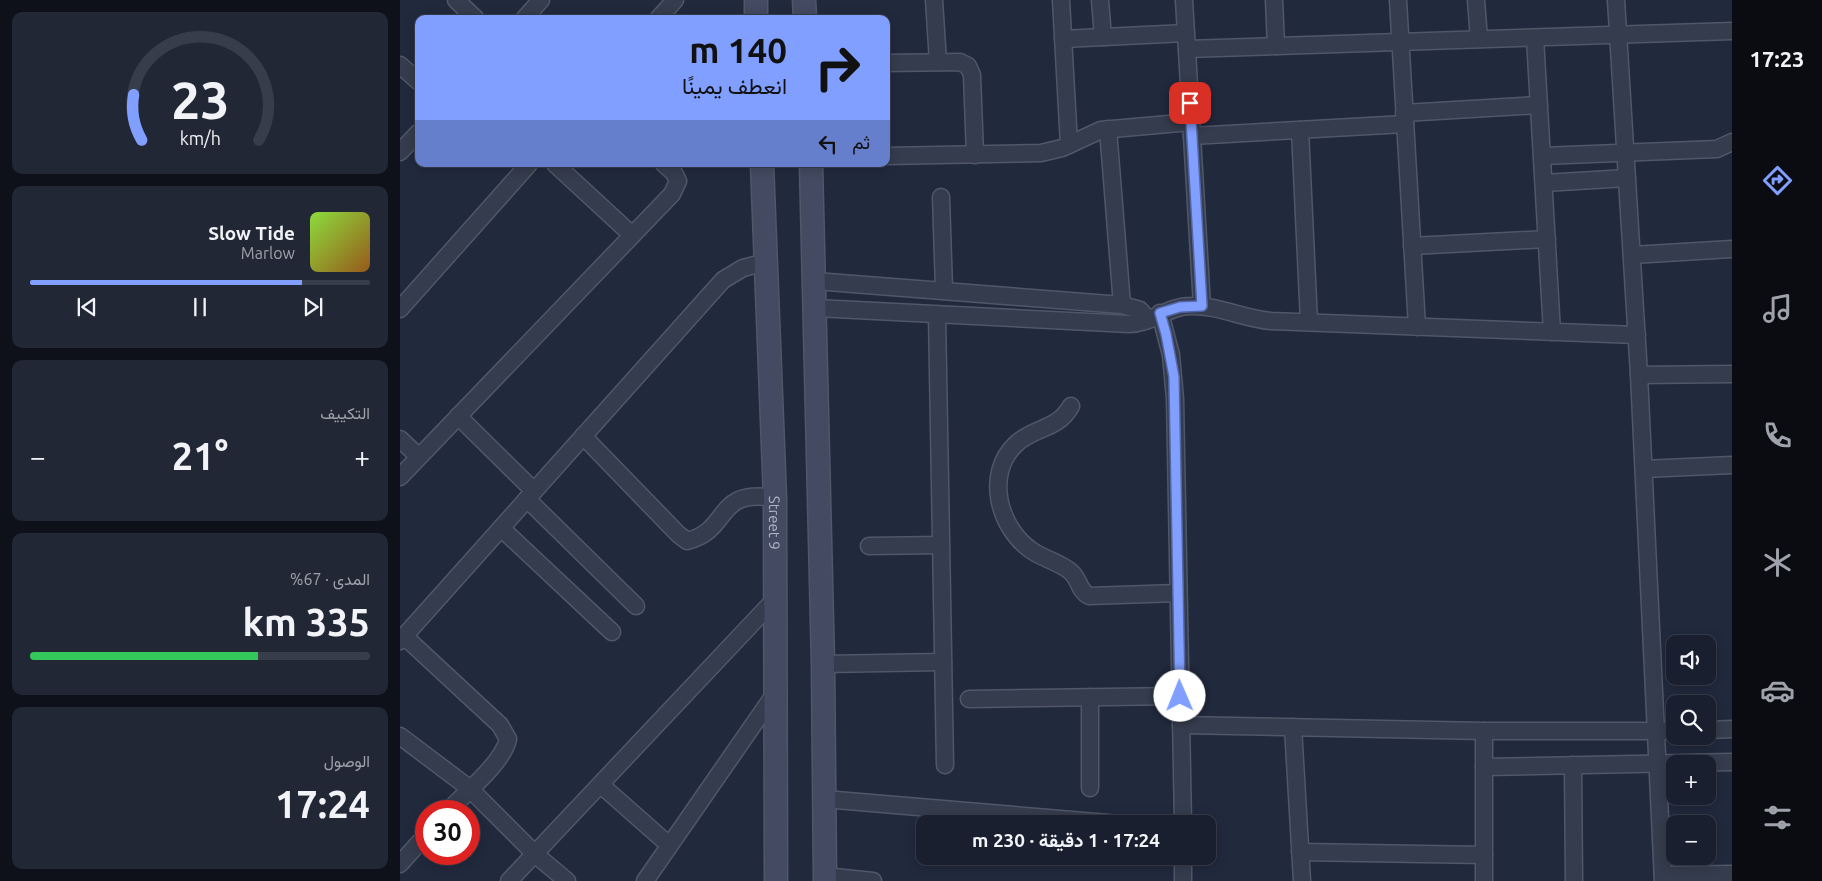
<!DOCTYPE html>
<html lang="ar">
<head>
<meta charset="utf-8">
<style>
  body { margin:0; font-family:Ubuntu,Vazirmatn,sans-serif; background:#222736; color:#f1f3f6; direction:rtl; height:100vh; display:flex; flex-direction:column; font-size:19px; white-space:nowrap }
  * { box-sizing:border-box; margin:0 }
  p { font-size:16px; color:#9fa2aa }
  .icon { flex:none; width:28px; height:28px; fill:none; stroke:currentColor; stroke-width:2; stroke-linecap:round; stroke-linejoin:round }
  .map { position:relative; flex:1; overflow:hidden; direction:ltr }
  .details { display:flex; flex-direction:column; gap:12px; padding:12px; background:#0e1119; width:400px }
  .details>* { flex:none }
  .guide { position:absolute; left:15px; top:15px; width:475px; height:152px; border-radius:10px; box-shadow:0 2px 12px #0003,0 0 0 1px #373d4a; direction:rtl; background:#809fff; color:#111; overflow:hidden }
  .fabs { position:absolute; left:1266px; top:635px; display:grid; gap:10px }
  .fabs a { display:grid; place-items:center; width:50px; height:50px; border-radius:10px; background:#191f2e; box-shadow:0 2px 12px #0003,0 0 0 1px #373d4a; font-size:25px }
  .speed { position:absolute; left:15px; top:800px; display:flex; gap:10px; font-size:25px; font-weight:700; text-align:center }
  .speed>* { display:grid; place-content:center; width:65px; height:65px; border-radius:50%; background:#191f2e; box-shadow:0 2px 12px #0003,0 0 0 1px #373d4a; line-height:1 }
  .speed .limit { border:8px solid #d22; background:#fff; color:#111 }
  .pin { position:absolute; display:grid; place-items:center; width:42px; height:42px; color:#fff; margin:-21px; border-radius:10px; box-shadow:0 2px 8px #0006 }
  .me { position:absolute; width:55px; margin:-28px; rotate:359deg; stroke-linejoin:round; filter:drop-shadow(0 0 4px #0008) }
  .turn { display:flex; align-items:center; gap:18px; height:105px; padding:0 20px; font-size:22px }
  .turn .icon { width:65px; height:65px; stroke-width:2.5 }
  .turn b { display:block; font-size:35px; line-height:42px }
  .then { display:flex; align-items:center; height:48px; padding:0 20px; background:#0003; gap:10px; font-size:19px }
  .big { font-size:38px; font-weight:700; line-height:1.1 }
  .details .widget { flex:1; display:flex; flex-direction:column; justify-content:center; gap:8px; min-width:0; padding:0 18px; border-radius:10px; background:#222736 }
  .details .dial { align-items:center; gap:0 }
  .dial svg { height:130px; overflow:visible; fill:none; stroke:#373d4a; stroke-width:7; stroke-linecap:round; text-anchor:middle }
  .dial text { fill:#f1f3f6; stroke:none }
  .song { display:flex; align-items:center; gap:15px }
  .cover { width:60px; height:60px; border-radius:8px; background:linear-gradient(135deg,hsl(90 70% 55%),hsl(30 70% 35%)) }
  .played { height:5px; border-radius:2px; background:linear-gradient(90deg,#809fff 80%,#373d4a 80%) }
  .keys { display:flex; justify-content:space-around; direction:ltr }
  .heat { display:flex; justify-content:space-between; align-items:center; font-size:28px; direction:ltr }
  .charge { height:8px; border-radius:4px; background:linear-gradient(90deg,#34c759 67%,#373d4a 0) }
  .trip { position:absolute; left:516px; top:815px; width:300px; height:50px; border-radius:10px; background:#191f2e; box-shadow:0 2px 12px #0003,0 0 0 1px #373d4a; font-weight:700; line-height:50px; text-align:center; direction:rtl }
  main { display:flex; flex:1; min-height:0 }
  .tabs { display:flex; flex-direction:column; width:90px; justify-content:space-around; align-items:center; background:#0a0c12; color:#9fa2aa }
  .tabs .icon { width:35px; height:35px }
  .tabs .selected { color:#809fff }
  .tabs b { font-size:22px; color:#f1f3f6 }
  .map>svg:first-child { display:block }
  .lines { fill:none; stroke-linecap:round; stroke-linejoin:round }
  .minor-casing { stroke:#505768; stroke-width:19 }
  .secondary-casing { stroke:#505768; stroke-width:25 }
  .minor { stroke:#353c4d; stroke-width:16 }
  .secondary { stroke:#434a61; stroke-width:22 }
  .route-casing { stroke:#5367a6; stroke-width:12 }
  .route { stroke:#809fff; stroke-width:9 }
  .labels { text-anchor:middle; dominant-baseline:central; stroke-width:5; stroke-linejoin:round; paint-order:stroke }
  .street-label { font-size:15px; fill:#b1b7c9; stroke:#1a2132 }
</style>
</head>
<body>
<main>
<nav class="tabs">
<b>17:23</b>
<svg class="icon selected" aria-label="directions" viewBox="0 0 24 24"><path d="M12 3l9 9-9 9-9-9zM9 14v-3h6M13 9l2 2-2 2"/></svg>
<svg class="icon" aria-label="music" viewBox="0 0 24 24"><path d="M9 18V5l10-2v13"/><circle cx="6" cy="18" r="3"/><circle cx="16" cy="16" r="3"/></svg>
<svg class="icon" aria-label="phone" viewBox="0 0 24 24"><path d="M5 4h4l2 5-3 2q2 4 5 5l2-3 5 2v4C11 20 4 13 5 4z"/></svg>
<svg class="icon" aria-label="climate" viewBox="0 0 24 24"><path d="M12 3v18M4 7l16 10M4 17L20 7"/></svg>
<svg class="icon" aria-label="car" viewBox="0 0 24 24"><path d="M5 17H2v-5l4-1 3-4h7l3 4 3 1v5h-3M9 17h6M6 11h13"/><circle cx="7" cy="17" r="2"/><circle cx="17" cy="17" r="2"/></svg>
<svg class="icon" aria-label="filters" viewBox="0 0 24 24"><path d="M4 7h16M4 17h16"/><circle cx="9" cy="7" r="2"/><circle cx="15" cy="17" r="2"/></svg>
</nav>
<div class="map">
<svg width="1332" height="881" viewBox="0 0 1332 881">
  <rect width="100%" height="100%" fill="#21293d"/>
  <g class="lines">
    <g class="minor-casing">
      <g id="minor">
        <polyline points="56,0 76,19"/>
        <polyline points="534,0 538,62"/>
        <polyline points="661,0 669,145"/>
        <polyline points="700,0 703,37"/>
        <polyline points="784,0 802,306"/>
        <polyline points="874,0 876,46"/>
        <polyline points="998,0 1017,327"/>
        <polyline points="1076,0 1079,39"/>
        <polyline points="1216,0 1239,375 1263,881"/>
        <polyline points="124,19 141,0"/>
        <polyline points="258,19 275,0"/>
        <polyline points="1135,38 1152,332"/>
        <polyline points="663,39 786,33"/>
        <polyline points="787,49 1332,31"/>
        <polyline points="486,63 560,62 568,66 572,75 575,155"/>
        <polyline points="0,65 19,82"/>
        <polyline points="1004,113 1139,105"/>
        <polyline points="708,129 722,305"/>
        <polyline points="900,130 909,322"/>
        <polyline points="792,136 1005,124"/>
        <polyline points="0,152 19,132"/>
        <polyline points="486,156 641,153 662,148 701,130 791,122"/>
        <polyline points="1142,156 1317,149 1332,142"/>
        <polyline points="155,164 232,235"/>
        <polyline points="1144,183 1227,178"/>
        <polyline points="541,197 544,289"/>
        <polyline points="1012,246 1147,239"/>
        <polyline points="1232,255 1332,249"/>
        <polyline points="415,281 722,305 740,310 748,319"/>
        <path d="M416,308L729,324C751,324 768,306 791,306C818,305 844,319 871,321L1237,335"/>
        <polyline points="0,309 129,164"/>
        <polyline points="760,313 771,355 775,399 783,824"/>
        <polyline points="537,315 545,765"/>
        <polyline points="1239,375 1332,374"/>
        <path d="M671,406C657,431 635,426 616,444C584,474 599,528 631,550C643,559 660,562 671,572C680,580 678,590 689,596L778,593"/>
        <polyline points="58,416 134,491"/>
        <path d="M183,436L278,534L287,541C332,530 313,488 375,498"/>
        <polyline points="0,439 19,457"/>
        <polyline points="1244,469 1332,465"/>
        <polyline points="0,477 272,194 278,181 274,173 264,164"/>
        <polyline points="127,499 236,606"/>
        <polyline points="101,528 212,632"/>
        <polyline points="469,546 541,545"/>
        <path d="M4,636L100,725L108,739C103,763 65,793 48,811"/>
        <polyline points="0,641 323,280 343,268 366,262"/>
        <polyline points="423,664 543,662"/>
        <polyline points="690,697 690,788"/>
        <polyline points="569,699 780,696"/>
        <polyline points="781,725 1084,731 1275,731"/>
        <polyline points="893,727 902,881"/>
        <polyline points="1308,730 1332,729"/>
        <polyline points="1084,731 1084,881"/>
        <polyline points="0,736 69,788 136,855 167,881"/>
        <polyline points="1173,765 1174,881"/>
        <polyline points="1084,767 1332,762"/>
        <polyline points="201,785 269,845"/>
        <polyline points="424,799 720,824"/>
        <polyline points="900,852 1084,855"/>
        <polyline points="783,856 783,881"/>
        <polyline points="0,864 26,835"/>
        <polyline points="1263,875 1332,874"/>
        <polyline points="424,876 473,881"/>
        <polyline points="109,881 376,598"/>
        <polyline points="245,881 376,692"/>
      </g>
    </g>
    <g class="secondary-casing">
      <g id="secondary">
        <polyline points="356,0 356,19"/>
        <polyline points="404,0 405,19"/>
        <path id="s1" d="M362,164L375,498L376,881"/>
        <polyline points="411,164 423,664 425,881"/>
      </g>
    </g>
    <use href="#minor" class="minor"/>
    <use href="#secondary" class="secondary"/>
  </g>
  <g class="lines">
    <g class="route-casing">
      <polyline id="route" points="780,696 774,377 766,334 760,313 780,307 802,306 790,103"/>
    </g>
    <use href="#route" class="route"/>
  </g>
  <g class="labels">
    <g class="street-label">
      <text stroke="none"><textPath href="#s1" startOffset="359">Street 9</textPath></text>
    </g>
  </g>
</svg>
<div class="fabs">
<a><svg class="icon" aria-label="sound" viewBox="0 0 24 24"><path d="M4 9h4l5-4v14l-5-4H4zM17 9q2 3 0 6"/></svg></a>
<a><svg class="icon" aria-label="search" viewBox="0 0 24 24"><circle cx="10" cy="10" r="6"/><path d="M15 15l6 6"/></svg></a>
<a>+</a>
<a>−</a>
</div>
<div class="speed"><div class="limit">30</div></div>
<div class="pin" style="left:790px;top:103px;background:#d93025"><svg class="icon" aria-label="arrive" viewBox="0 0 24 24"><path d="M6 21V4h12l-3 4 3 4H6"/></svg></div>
<svg class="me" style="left:780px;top:696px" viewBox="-20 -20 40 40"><circle r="19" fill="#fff"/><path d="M0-13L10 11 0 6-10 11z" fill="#809fff"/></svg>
<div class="trip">17:24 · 1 دقيقة · 230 m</div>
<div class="guide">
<div class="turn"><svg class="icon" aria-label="right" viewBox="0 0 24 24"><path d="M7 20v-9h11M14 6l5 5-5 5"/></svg><div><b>140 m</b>انعطف يمينًا</div></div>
<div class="then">ثم<svg class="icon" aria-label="left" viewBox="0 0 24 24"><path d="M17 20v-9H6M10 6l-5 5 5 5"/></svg></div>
</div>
</div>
<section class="details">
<div class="widget dial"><svg viewBox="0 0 100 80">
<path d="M14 69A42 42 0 1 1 86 69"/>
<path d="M14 69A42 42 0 0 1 9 41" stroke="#809fff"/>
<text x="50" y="56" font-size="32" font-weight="700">23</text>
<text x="50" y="72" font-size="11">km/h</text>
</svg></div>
<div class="widget">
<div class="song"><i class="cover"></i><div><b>Slow Tide</b><p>Marlow</p></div></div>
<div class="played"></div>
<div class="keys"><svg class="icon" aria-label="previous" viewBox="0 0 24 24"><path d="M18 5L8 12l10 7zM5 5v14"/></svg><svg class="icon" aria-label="pause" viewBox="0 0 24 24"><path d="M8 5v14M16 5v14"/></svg><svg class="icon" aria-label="next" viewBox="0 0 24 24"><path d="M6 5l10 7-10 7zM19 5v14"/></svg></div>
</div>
<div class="widget"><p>التكييف</p>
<div class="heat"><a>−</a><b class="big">21°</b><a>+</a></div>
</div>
<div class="widget"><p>المدى · 67%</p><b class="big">335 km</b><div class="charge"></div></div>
<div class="widget"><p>الوصول</p><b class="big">17:24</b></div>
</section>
</main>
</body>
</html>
